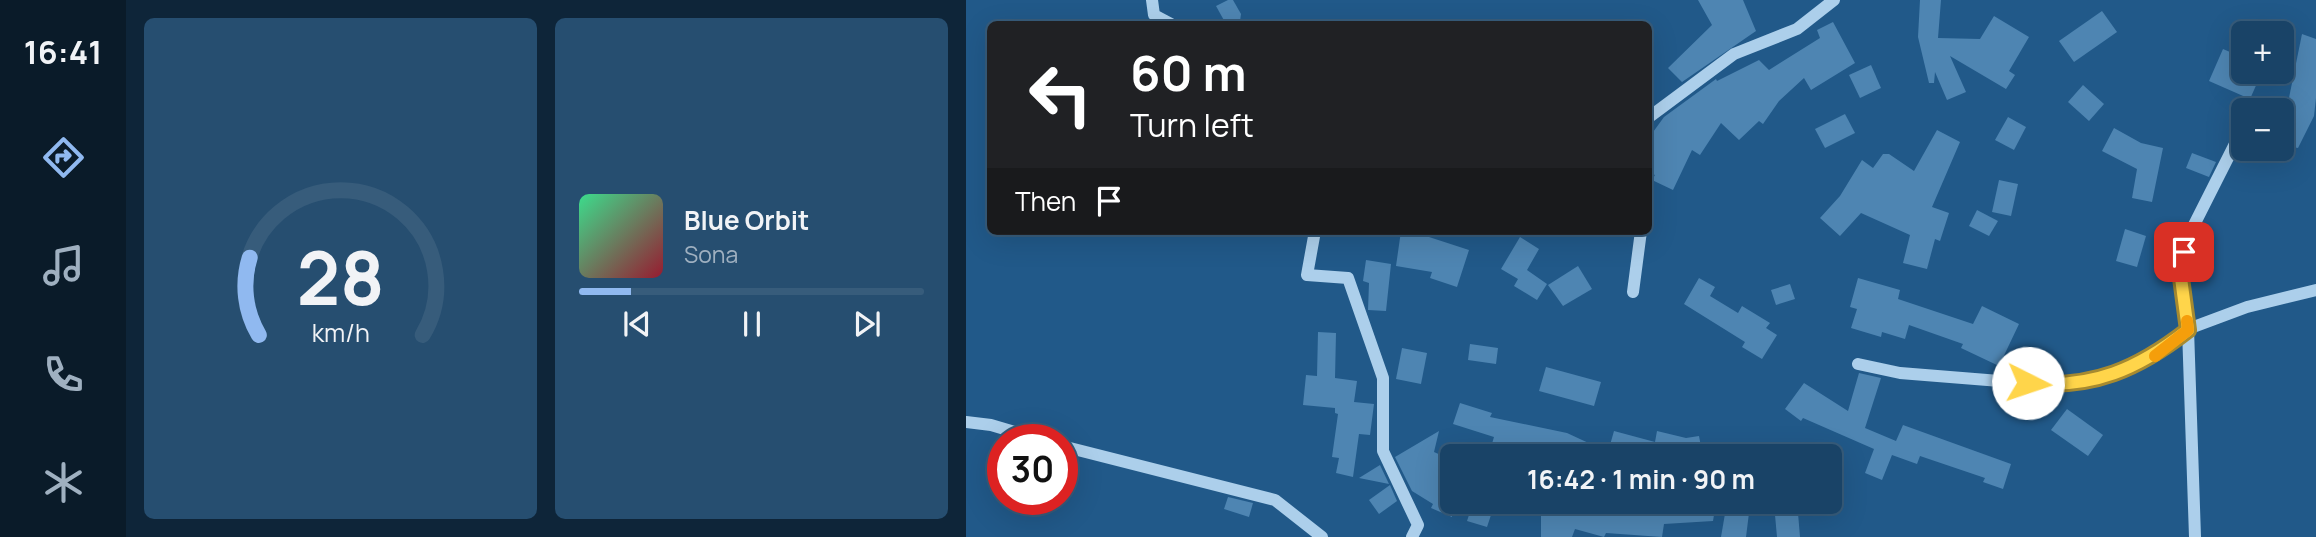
<!DOCTYPE html>
<html lang="en">
<head>
<meta charset="utf-8">
<style>
  body { margin:0; font-family:Manrope,sans-serif; background:#264e70; color:#f1f3f6; height:100vh; display:flex; flex-direction:column; font-size:26px; white-space:nowrap }
  * { box-sizing:border-box; margin:0 }
  p { font-size:23px; color:#9fb0c0 }
  .icon { flex:none; width:38px; height:38px; fill:none; stroke:currentColor; stroke-width:2; stroke-linecap:round; stroke-linejoin:round }
  .map { position:relative; flex:1; overflow:hidden }
  .sheet { display:flex; flex-direction:column; gap:18px; padding:18px; background:#0e2539; width:840px }
  .sheet>* { flex:none }
  .guide { position:absolute; left:21px; top:21px; width:665px; height:214px; border-radius:10px; box-shadow:0 7px 28px #0002,0 0 0 2px #375c7b; background:#202124; color:#fff; overflow:hidden }
  .buttons { position:absolute; left:1265px; top:21px; display:grid; gap:14px }
  .buttons a { display:grid; place-items:center; width:63px; height:63px; border-radius:10px; background:#194367; box-shadow:0 7px 28px #0002,0 0 0 2px #375c7b; font-size:35px }
  .speed { position:absolute; left:21px; top:424px; display:flex; gap:14px; font-size:35px; font-weight:700; text-align:center }
  .speed>* { display:grid; place-content:center; width:91px; height:91px; border-radius:50%; background:#194367; box-shadow:0 7px 28px #0002,0 0 0 2px #375c7b; line-height:1 }
  .speed .limit { border:10px solid #d22; background:#fff; color:#111 }
  .pin { position:absolute; display:grid; place-items:center; width:60px; height:60px; color:#fff; margin:-30px; border-radius:14px; box-shadow:0 4px 10px #0006 }
  .me { position:absolute; width:77px; margin:-38px; rotate:94deg; stroke-linejoin:round; filter:drop-shadow(0 0 5px #0008) }
  .turn { display:flex; align-items:center; gap:24px; height:147px; padding:0 28px; font-size:32px }
  .turn .icon { width:91px; height:91px; stroke-width:2.5 }
  .turn b { display:block; font-size:49px; line-height:60px }
  .then { display:flex; align-items:center; height:66px; padding:0 28px; background:#0003; gap:14px; font-size:26px }
  .sheet .card { flex:1; display:flex; flex-direction:column; justify-content:center; gap:10px; min-width:0; padding:0 24px; border-radius:10px; background:#264e70 }
  .sheet .dial { align-items:center; gap:0 }
  .dial svg { height:182px; overflow:visible; fill:none; stroke:#375c7b; stroke-width:7; stroke-linecap:round; text-anchor:middle }
  .dial text { fill:#f1f3f6; stroke:none }
  .song { display:flex; align-items:center; gap:21px }
  .cover { width:84px; height:84px; border-radius:10px; background:linear-gradient(135deg,hsl(150 70% 55%),hsl(350 70% 35%)) }
  .played { height:7px; border-radius:4px; background:linear-gradient(90deg,#90b9f0 15%,#375c7b 15%) }
  .keys { display:flex; justify-content:space-around; direction:ltr }
  .sheet .tiles { flex:1; display:grid; gap:18px; grid-template-columns:repeat(2,1fr) }
  .trip { position:absolute; left:474px; top:444px; width:402px; height:70px; border-radius:10px; background:#194367; box-shadow:0 7px 28px #0002,0 0 0 2px #375c7b; font-weight:700; line-height:70px; text-align:center }
  main { display:flex; flex:1; min-height:0 }
  .tabs { display:flex; flex-direction:column; width:126px; justify-content:space-around; align-items:center; background:#0a1b29; color:#9fb0c0 }
  .tabs .icon { width:49px; height:49px }
  .tabs .active { color:#90b9f0 }
  .tabs b { font-size:32px; color:#f1f3f6 }
  .map>svg:first-child { display:block }
  .building { fill:#4e85b2 }
  .lines { fill:none; stroke-linecap:round; stroke-linejoin:round }
  .minor { stroke:#accfeb; stroke-width:12 }
  .route-casing { stroke:#a68a30; stroke-width:18 }
  .route { stroke:#ffd54a; stroke-width:12 }
  .slow { stroke:#f59e0b; stroke-width:12 }
</style>
</head>
<body>
<main>
<nav class="tabs">
<b>16:41</b>
<svg class="icon active" aria-label="directions" viewBox="0 0 24 24"><path d="M12 3l9 9-9 9-9-9zM9 14v-3h6M13 9l2 2-2 2"/></svg>
<svg class="icon" aria-label="music" viewBox="0 0 24 24"><path d="M9 18V5l10-2v13"/><circle cx="6" cy="18" r="3"/><circle cx="16" cy="16" r="3"/></svg>
<svg class="icon" aria-label="phone" viewBox="0 0 24 24"><path d="M5 4h4l2 5-3 2q2 4 5 5l2-3 5 2v4C11 20 4 13 5 4z"/></svg>
<svg class="icon" aria-label="climate" viewBox="0 0 24 24"><path d="M12 3v18M4 7l16 10M4 17L20 7"/></svg>
</nav>
<section class="sheet">
<div class="tiles">
<div class="card dial"><svg viewBox="0 0 100 80">
<path d="M14 69A42 42 0 1 1 86 69"/>
<path d="M14 69A42 42 0 0 1 10 35" stroke="#90b9f0"/>
<text x="50" y="56" font-size="32" font-weight="700">28</text>
<text x="50" y="72" font-size="11">km/h</text>
</svg></div>
<div class="card">
<div class="song"><i class="cover"></i><div><b>Blue Orbit</b><p>Sona</p></div></div>
<div class="played"></div>
<div class="keys"><svg class="icon" aria-label="previous" viewBox="0 0 24 24"><path d="M18 5L8 12l10 7zM5 5v14"/></svg><svg class="icon" aria-label="pause" viewBox="0 0 24 24"><path d="M8 5v14M16 5v14"/></svg><svg class="icon" aria-label="next" viewBox="0 0 24 24"><path d="M6 5l10 7-10 7zM19 5v14"/></svg></div>
</div>
</div>
</section>
<div class="map">
<svg width="1350" height="537" viewBox="0 0 1350 537">
  <rect width="100%" height="100%" fill="#215989"/>
  <g class="building">
    <polygon points="262,0 267,0 275,14 274,21 268,24 260,24 250,6"/>
    <polygon points="732,0 777,0 790,31 716,82 702,68 746,25"/>
    <polygon points="954,0 975,0 972,38 1014,39 1028,16 1063,37 1043,71 1049,75 1040,89 984,56 1000,92 981,100 969,72 968,83 963,83 952,37"/>
    <polygon points="1136,11 1151,32 1108,62 1093,41"/>
    <polygon points="867,22 889,63 845,90 838,78 813,101 797,124 793,121 773,140 755,123 734,155 726,150 707,190 686,180 689,175 682,172 682,139 698,117 750,79 751,81 793,60 803,70 854,38 851,30"/>
    <polygon points="1336,34 1350,39 1350,98 1348,116 1332,148 1316,145 1316,132"/>
    <polygon points="1257,49 1278,58 1278,72 1296,72 1284,99 1243,81"/>
    <polygon points="905,65 915,88 894,98 883,75"/>
    <polygon points="1117,85 1138,104 1123,121 1102,102"/>
    <polygon points="879,114 889,133 859,148 849,129"/>
    <polygon points="1042,117 1060,127 1048,150 1029,140"/>
    <polygon points="1148,128 1175,143 1197,148 1186,202 1166,198 1171,169 1136,151"/>
    <polygon points="971,130 994,142 966,207 983,213 974,241 969,239 961,269 937,263 944,235 895,213 874,236 854,218 874,196 896,160 907,168 917,154 923,154 948,171"/>
    <polygon points="1226,153 1250,162 1243,177 1220,168"/>
    <polygon points="1033,180 1052,184 1045,216 1026,212"/>
    <polygon points="1011,210 1032,221 1023,236 1003,226"/>
    <polygon points="1159,229 1180,236 1171,267 1150,261"/>
    <polygon points="435,231 464,231 463,237 503,250 491,287 464,278 466,272 430,266"/>
    <polygon points="554,237 573,249 561,270 581,284 571,300 548,286 552,279 535,269"/>
    <polygon points="400,260 425,264 420,311 402,310 403,283 397,281"/>
    <polygon points="612,266 626,289 597,306 582,285"/>
    <polygon points="733,278 749,287 744,296 772,313 776,306 804,323 800,328 811,335 796,359 776,347 779,342 718,304"/>
    <polygon points="892,278 934,290 932,299 1007,324 1016,306 1053,324 1033,366 995,348 997,344 943,325 939,339 916,332 915,337 885,328 891,309 884,307"/>
    <polygon points="824,284 829,299 810,305 805,290"/>
    <polygon points="352,332 370,333 369,378 391,381 388,402 408,404 404,435 393,434 387,477 370,473 373,458 366,457 372,414 369,413 369,408 337,405 340,375 351,376"/>
    <polygon points="504,344 532,348 530,364 502,360"/>
    <polygon points="436,348 461,353 455,384 430,379"/>
    <polygon points="580,367 635,382 628,406 573,391"/>
    <polygon points="893,373 915,378 899,428 930,441 937,425 1045,464 1037,489 1017,482 1019,478 954,456 951,464 926,455 916,480 899,473 908,449 837,418 835,421 819,409 838,383 882,411"/>
    <polygon points="494,403 526,413 524,417 601,433 642,452 648,431 689,442 691,431 720,438 733,436 737,457 522,457 528,437 487,424"/>
    <polygon points="1101,409 1137,435 1122,456 1085,430"/>
    <polygon points="473,431 468,452 486,460 486,517 465,508 467,504 446,491 429,457"/>
    <polygon points="414,465 423,484 393,478"/>
    <polygon points="424,485 431,501 413,514 403,500"/>
    <polygon points="262,497 287,503 283,517 258,509"/>
    <polygon points="575,502 679,502 748,515 747,521 698,524 696,537 640,533 638,537 609,529 606,537 575,537"/>
    <polygon points="761,502 784,505 780,537 755,537"/>
    <polygon points="506,506 526,512 521,527 501,521"/>
    <polygon points="832,513 834,537 811,537 809,515"/>
  </g>
  <g class="lines">
    <g class="minor">
      <polyline points="186,0 188,15 205,24"/>
      <polyline points="1285,110 1287,107"/>
      <polyline points="682,118 768,54 831,29 868,0"/>
      <polyline points="349,231 341,275 382,278 417,378 417,451 452,525 446,537"/>
      <polyline points="667,292 675,231"/>
      <polyline points="892,364 934,373 1096,386 1164,369 1189,356 1222,329 1281,307 1350,290"/>
      <polyline points="0,422 25,425 73,439"/>
      <polyline points="96,446 309,500 356,537"/>
      <polyline points="1229,537 1222,329 1215,265 1228,225 1278,126"/>
    </g>
  </g>
  <g class="lines">
    <g class="route-casing">
      <path id="route" d="M1062,383C1127,389 1172,369 1222,330L1215,278L1218,252"/>
    </g>
    <use href="#route" class="route"/>
    <polyline class="slow" points="1189,356 1222,330 1221,321"/>
  </g>
</svg>
<div class="buttons">
<a>+</a>
<a>−</a>
</div>
<div class="speed"><div class="limit">30</div></div>
<div class="pin" style="left:1218px;top:252px;background:#d93025"><svg class="icon" aria-label="arrive" viewBox="0 0 24 24"><path d="M6 21V4h12l-3 4 3 4H6"/></svg></div>
<svg class="me" style="left:1062px;top:383px" viewBox="-20 -20 40 40"><circle r="19" fill="#fff"/><path d="M0-13L10 11 0 6-10 11z" fill="#ffd54a"/></svg>
<div class="trip">16:42 · 1 min · 90 m</div>
<div class="guide">
<div class="turn"><svg class="icon" aria-label="left" viewBox="0 0 24 24"><path d="M17 20v-9H6M10 6l-5 5 5 5"/></svg><div><b>60 m</b>Turn left</div></div>
<div class="then">Then<svg class="icon" aria-label="arrive" viewBox="0 0 24 24"><path d="M6 21V4h12l-3 4 3 4H6"/></svg></div>
</div>
</div>
</main>
</body>
</html>
